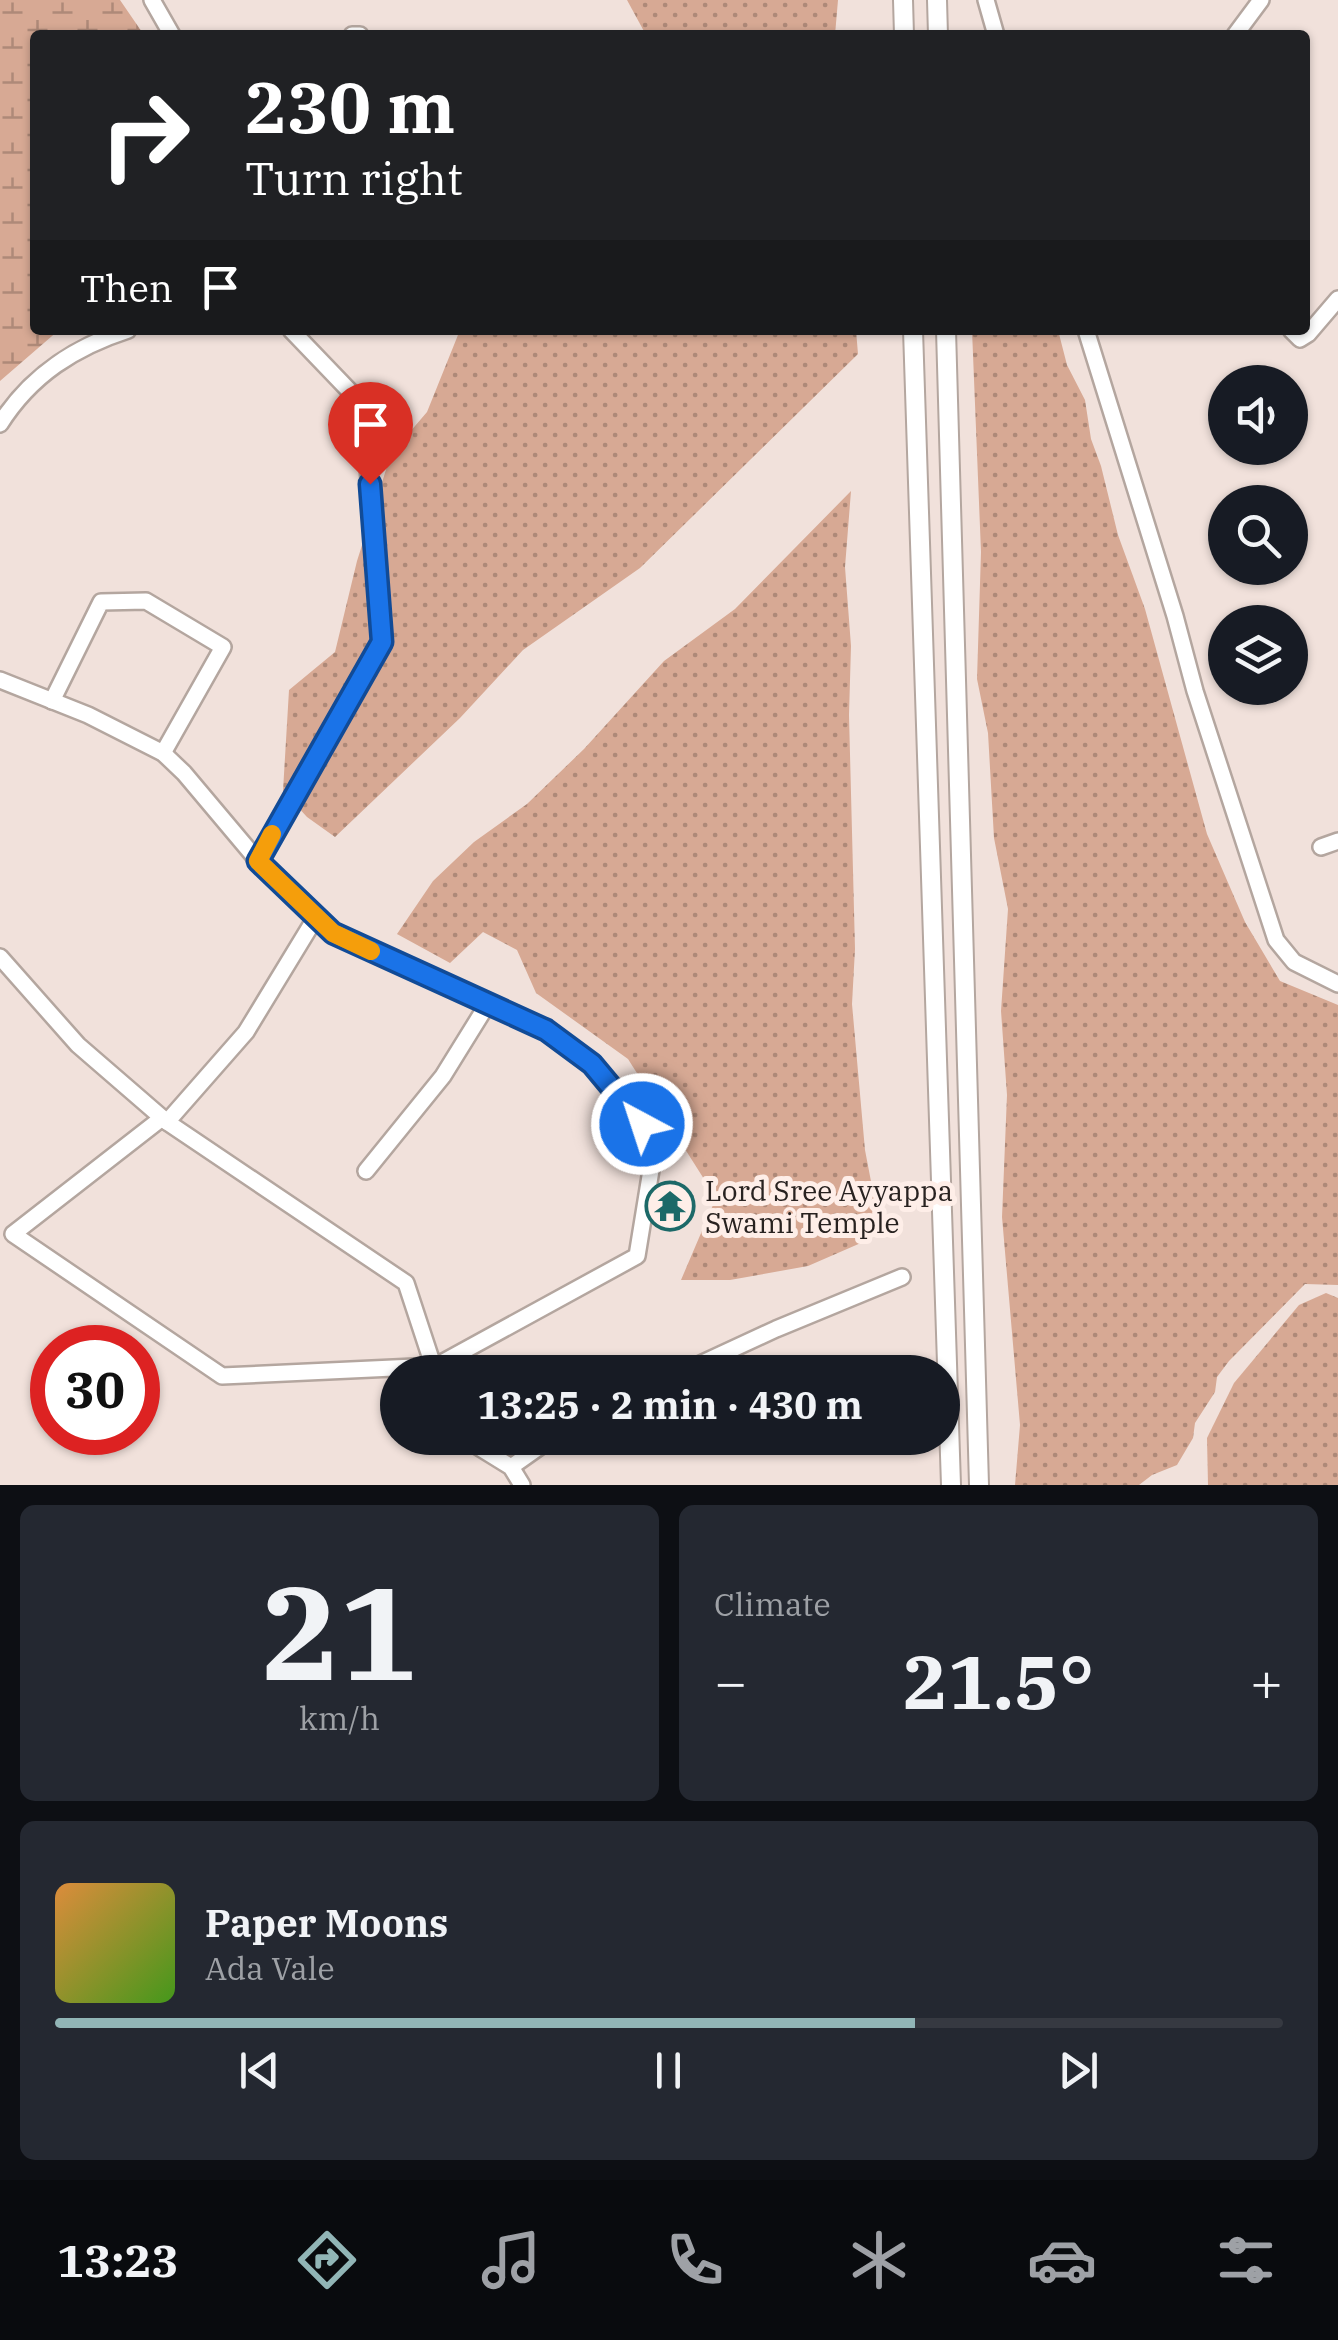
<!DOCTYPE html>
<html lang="en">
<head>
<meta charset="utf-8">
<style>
  body { margin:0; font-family:"IBM Plex Serif",serif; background:#242831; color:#f1f3f6; height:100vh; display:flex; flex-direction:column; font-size:38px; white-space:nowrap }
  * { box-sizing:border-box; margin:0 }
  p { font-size:32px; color:#9ea1a6 }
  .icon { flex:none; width:55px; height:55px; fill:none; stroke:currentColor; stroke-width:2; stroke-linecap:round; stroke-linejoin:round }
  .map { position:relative; height:1485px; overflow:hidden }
  .details { display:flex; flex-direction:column; gap:20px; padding:20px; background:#0d0f14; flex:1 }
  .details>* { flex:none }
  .top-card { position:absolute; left:30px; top:30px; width:1280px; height:305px; border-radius:10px; box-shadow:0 2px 8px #0004; background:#202124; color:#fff; overflow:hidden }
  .fabs { position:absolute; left:1208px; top:365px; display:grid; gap:20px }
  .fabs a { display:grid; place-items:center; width:100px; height:100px; border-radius:50%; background:#171b24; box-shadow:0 2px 8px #0004; font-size:50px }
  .speed { position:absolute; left:30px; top:1325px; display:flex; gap:20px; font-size:50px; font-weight:700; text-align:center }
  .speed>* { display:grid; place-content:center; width:130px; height:130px; border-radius:50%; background:#171b24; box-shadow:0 2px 8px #0004; line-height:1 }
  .speed .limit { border:15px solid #d22; background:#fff; color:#111 }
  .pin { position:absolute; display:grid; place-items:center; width:85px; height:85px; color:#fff; margin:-102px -42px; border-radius:50% 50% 50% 0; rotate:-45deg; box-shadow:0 0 10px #0007 }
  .pin .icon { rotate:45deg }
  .me { position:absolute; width:110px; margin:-55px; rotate:320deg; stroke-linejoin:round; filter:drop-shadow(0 0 8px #0008) }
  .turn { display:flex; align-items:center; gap:35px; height:210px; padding:0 50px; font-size:45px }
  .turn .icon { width:130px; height:130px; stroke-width:2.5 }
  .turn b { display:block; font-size:70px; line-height:85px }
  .then { display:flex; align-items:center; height:95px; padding:0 50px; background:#0003; gap:20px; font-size:38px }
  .big { font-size:75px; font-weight:800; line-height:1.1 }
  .details .card { flex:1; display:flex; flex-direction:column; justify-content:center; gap:15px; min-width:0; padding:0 35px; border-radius:15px; background:#242831 }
  .details .dial { align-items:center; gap:0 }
  .dial b { font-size:130px; line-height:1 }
  .song { display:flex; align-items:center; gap:30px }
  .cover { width:120px; height:120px; border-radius:15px; background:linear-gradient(135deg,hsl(30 70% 55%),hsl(100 70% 35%)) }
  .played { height:10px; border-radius:5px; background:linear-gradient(90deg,#91b5b6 70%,#363941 70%) }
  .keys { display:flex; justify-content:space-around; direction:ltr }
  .heat { display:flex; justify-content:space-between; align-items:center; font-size:55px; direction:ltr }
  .details .tiles { flex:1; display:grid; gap:20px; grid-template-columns:1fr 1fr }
  .card:last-child { grid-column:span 2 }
  .trip { position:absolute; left:380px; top:1355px; width:580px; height:100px; border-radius:50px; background:#171b24; box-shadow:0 2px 8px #0004; font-weight:800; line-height:100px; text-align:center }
  .tabs { display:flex; height:160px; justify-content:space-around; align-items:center; background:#090b0e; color:#9ea1a6 }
  .tabs .icon { width:70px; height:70px }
  .tabs .active { color:#91b5b6 }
  .tabs b { font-size:45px; color:#f1f3f6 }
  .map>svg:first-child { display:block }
  .grass { fill:url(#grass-dots) }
  .wetland { fill:url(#wetland-marsh) }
  .building { fill:url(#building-cross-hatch); stroke:#796c66; stroke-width:2.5 }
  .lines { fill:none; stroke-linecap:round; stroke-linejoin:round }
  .minor-casing { stroke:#b4a69f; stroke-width:20 }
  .major-casing { stroke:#b4a69f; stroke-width:22 }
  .minor { stroke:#fff; stroke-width:15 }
  .major { stroke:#fff; stroke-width:18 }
  .route-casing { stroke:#114b97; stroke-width:25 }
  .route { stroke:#1a73e8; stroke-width:18 }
  .slow { stroke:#f59e0b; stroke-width:18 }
  .labels { text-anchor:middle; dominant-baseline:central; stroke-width:10; stroke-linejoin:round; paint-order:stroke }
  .poi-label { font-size:28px; fill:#282220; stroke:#feeee8; text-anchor:start }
</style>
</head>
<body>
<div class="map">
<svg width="1338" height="1485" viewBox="0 0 1338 1485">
  <defs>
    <pattern id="grass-dots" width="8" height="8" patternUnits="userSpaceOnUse" patternTransform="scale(2.5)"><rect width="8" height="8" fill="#d7a994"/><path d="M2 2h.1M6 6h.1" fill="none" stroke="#ae8978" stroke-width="1.8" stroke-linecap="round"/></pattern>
    <pattern id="wetland-marsh" width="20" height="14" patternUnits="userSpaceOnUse" patternTransform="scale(2.5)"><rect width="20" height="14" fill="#d7a994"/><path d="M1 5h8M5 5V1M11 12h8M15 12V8" fill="none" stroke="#ae8978"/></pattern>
    <pattern id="building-cross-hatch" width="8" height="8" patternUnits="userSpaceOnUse" patternTransform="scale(2.5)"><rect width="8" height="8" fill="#b9aba4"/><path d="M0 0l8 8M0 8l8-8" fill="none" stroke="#968b85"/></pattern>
  </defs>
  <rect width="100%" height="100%" fill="#f1e1db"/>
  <g class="grass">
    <polygon points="627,0 838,0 835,35 646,35"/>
    <polygon points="460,330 856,330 858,354 640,568 523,650 460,718 335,837 307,817 283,791 289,690 335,652 357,561 391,454 427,412"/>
    <polygon points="972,330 1058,330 1067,365 1085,400 1091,439 1101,466 1118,535 1145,609 1207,834 1245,922 1280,981 1338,1005 1338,1285 1305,1284 1229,1361 1217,1377 1215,1392 1195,1423 1193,1438 1177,1465 1152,1475 1139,1485 1015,1485 1020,1425 1002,1217 1007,1095 1001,1011 1008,909 994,838 988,733 977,679 981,552"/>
    <polygon points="851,491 845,567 851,646 849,715 855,949 852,1004 865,1150 878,1218 870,1239 808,1266 730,1280 681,1280 716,1198 628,1059 536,993 517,950 483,932 450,963 397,934 433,881 474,842 527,804 584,749 664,661 735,609"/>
    <polygon points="1326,1293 1338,1298 1338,1485 1208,1485 1207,1438 1234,1383 1299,1305"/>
  </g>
  <polygon class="wetland" points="0,0 120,0 144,35 35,35 35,330 59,330 0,381"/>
  <polygon class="building" points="675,1182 692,1196 681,1207 687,1215 672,1229 664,1219 667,1214 657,1204"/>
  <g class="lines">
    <g class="minor-casing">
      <g id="minor">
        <polyline points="152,0 172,35"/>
        <polyline points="986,0 996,35"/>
        <polyline points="352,35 360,35"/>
        <polyline points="1235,35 1261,0"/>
        <polyline points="1086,330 1175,616 1195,691 1276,940 1294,962 1338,984"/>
        <polyline points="1291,330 1300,339 1308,334 1338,299"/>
        <path d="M0,424C31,375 75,347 128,330"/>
        <polyline points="0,680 88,715 163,753 184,773 258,861 333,933 546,1030 592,1064 642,1124 652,1164 637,1256 436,1366 222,1376 13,1234 162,1118"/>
        <polyline points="52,701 101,602 146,601 223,647 163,753"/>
        <polyline points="1321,847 1338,841"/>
        <polyline points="258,861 382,642 363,405 291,330"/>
        <polyline points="0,957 78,1045 167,1122 406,1283 431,1359 439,1372"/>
        <polyline points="167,1122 246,1032 316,917"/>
        <polyline points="366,1171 443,1076 487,1005"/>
        <polyline points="683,1372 776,1329 902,1277"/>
        <polyline points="464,1438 511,1467 522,1485"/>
        <polyline points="511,1467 552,1438"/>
      </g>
    </g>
    <g class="major-casing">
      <g id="major">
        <polyline points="903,0 904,35"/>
        <polyline points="937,0 938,35"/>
        <polyline points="913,330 951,1485"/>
        <polyline points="946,330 979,1485"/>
      </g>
    </g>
    <use href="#minor" class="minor"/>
    <use href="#major" class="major"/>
  </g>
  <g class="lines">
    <g class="route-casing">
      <polyline id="route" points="370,484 382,642 258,861 333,933 546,1030 592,1064 642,1124"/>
    </g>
    <use href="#route" class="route"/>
    <polyline class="slow" points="272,834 258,861 333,933 371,951"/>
  </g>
  <defs>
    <g id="temple-ring" transform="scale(2.5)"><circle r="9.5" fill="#feeee8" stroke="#1c6968" stroke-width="1.5"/><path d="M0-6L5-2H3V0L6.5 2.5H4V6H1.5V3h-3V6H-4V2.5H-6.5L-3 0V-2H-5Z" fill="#1c6968"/></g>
  </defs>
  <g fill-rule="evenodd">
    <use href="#temple-ring" x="670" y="1206"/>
  </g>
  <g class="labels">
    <g class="poi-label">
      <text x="705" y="1190">Lord Sree Ayyappa<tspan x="705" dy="32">Swami Temple</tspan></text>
    </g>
  </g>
</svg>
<div class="fabs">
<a><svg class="icon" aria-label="sound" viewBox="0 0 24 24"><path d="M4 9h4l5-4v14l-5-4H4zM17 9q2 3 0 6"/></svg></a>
<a><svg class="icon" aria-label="search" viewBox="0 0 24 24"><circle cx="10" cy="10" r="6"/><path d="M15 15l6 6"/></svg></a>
<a><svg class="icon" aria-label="layers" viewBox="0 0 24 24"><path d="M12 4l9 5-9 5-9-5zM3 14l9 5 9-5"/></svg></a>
</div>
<div class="speed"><div class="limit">30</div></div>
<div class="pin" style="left:370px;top:484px;background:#d93025"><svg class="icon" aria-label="arrive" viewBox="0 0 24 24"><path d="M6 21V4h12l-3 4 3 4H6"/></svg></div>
<svg class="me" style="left:642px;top:1124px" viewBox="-20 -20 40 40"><circle r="17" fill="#1a73e8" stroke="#fff" stroke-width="3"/><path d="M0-11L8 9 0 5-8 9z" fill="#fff"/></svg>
<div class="trip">13:25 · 2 min · 430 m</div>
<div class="top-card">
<div class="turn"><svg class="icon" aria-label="right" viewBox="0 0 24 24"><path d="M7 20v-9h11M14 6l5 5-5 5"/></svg><div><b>230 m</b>Turn right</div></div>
<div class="then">Then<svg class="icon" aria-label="arrive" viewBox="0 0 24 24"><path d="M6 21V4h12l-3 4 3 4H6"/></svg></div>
</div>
</div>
<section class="details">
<div class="tiles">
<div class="card dial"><b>21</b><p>km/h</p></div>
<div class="card"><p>Climate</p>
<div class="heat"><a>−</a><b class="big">21.5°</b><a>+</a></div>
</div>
<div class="card">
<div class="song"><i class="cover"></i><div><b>Paper Moons</b><p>Ada Vale</p></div></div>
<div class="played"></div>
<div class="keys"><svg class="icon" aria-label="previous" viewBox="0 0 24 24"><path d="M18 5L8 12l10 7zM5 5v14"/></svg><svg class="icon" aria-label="pause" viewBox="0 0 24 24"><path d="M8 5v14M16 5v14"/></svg><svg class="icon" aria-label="next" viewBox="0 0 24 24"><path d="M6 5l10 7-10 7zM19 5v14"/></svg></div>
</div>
</div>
</section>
<nav class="tabs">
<b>13:23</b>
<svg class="icon active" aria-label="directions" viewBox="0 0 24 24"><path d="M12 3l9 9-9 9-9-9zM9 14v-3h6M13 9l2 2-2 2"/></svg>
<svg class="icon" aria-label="music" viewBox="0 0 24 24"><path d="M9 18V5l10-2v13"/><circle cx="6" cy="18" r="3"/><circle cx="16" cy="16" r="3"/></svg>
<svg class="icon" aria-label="phone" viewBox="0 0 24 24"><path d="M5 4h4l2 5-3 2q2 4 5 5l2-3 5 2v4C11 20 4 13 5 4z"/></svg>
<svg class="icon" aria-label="climate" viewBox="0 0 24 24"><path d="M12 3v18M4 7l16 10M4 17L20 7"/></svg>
<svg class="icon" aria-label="car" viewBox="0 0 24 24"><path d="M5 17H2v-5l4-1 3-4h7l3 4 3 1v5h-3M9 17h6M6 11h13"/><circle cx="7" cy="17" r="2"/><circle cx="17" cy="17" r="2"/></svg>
<svg class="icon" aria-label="filters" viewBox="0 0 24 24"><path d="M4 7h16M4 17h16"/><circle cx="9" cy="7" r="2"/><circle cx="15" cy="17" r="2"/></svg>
</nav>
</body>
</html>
